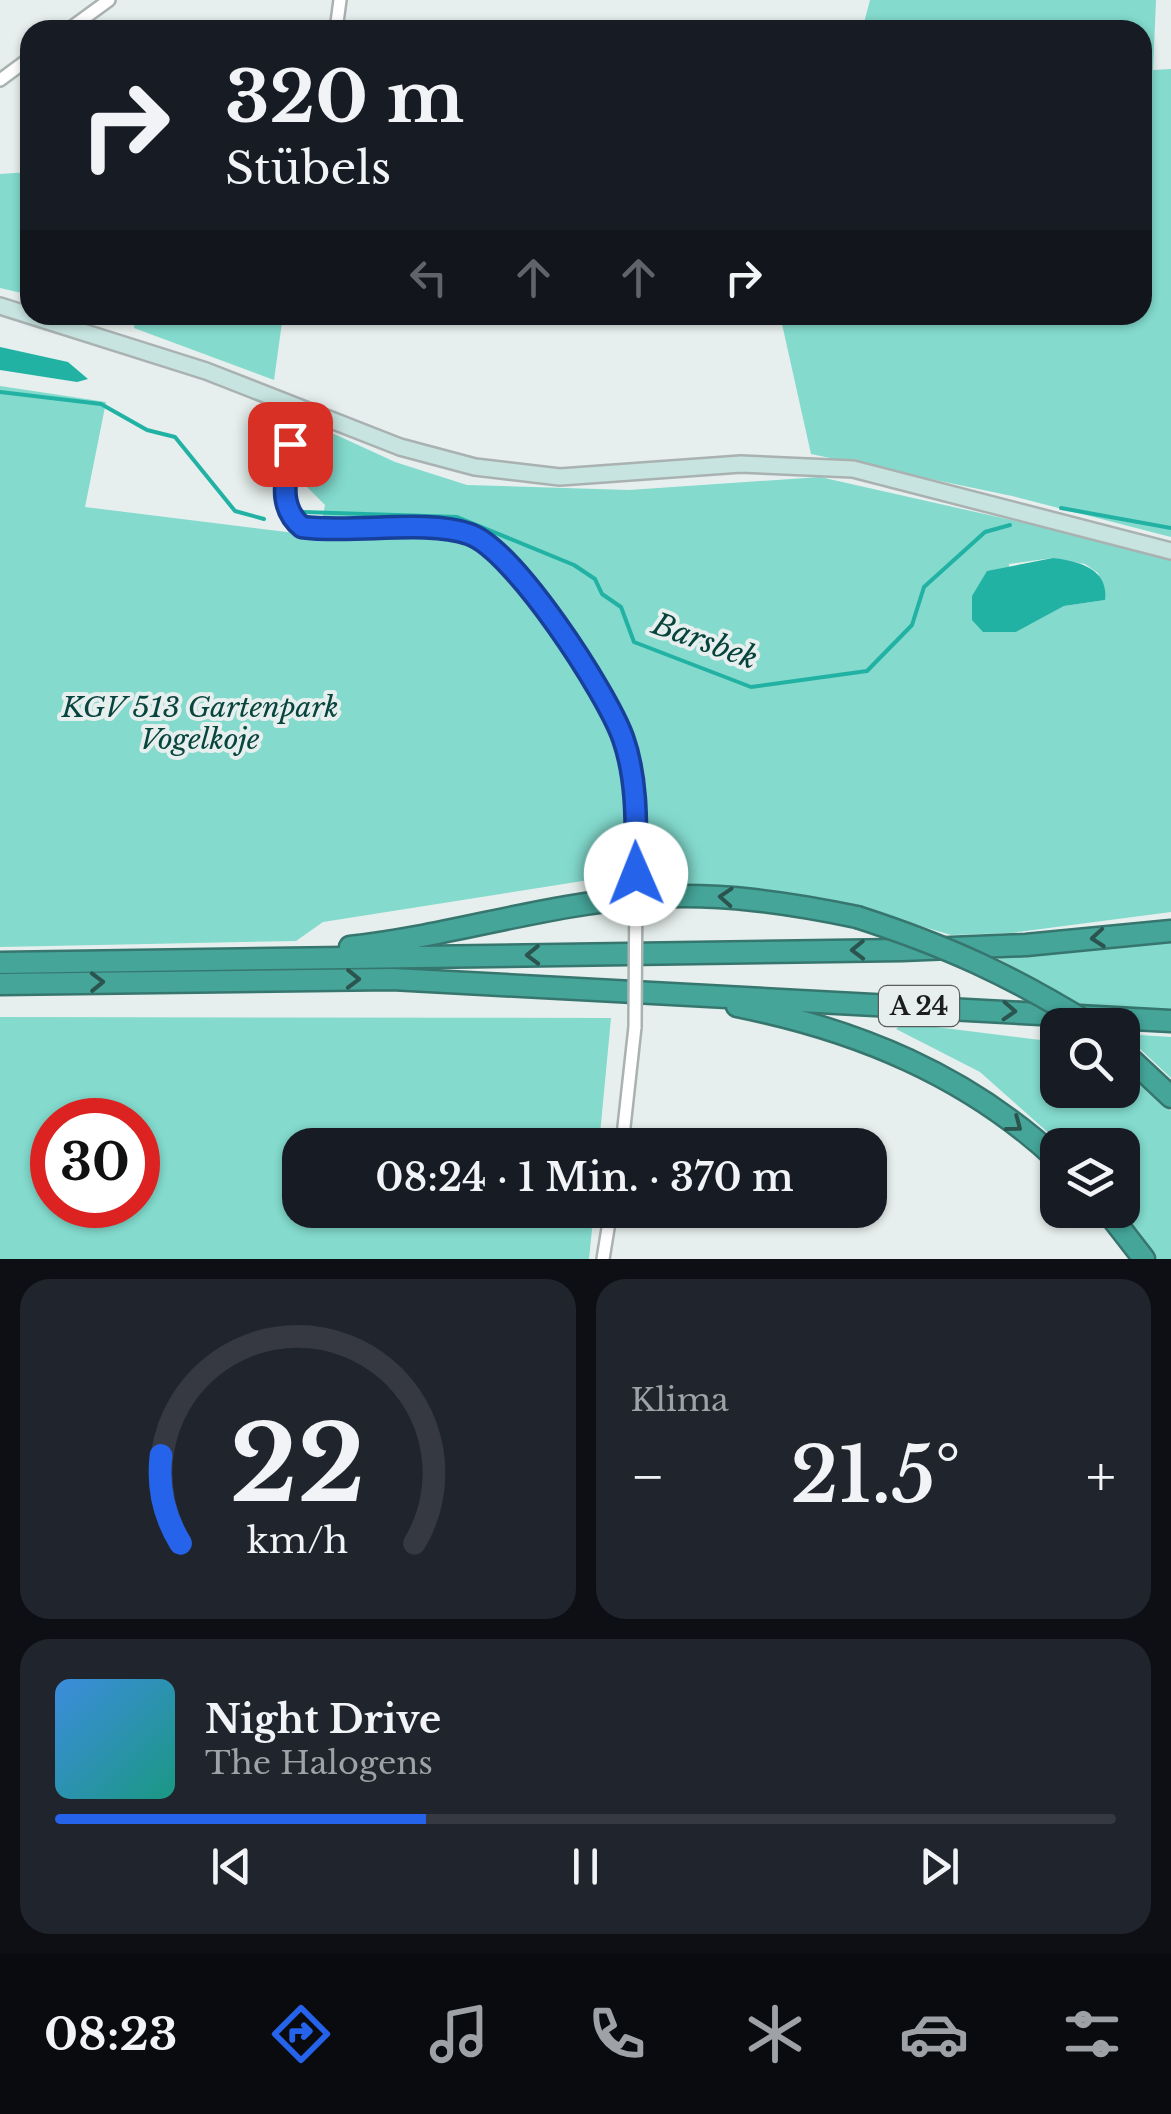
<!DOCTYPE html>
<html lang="de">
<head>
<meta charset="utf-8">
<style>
  body { margin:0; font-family:"Libre Baskerville",serif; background:#20242c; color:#f1f3f6; height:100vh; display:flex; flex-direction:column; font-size:38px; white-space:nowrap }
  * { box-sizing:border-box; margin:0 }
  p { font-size:32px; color:#9ea1a6 }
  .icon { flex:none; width:55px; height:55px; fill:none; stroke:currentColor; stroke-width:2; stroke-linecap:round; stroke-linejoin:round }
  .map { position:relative; height:1259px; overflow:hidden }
  .details { display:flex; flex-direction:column; gap:20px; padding:20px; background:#0d0f14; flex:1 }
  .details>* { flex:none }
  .top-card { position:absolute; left:20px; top:20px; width:1132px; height:305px; border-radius:30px; box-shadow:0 2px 8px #0004; background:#171b24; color:#f1f3f6; overflow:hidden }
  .controls { position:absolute; left:1040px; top:1008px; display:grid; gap:20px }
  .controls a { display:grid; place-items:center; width:100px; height:100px; border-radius:20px; background:#171b24; box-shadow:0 2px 8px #0004; font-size:50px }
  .speed { position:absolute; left:30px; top:1098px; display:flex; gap:20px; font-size:50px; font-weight:700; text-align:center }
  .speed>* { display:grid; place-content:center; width:130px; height:130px; border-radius:50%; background:#171b24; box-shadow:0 2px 8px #0004; line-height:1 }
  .speed .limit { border:15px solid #d22; background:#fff; color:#111 }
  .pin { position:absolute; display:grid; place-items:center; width:85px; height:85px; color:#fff; margin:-42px; border-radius:20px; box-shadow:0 5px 15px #0006 }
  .me { position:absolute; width:110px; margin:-55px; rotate:359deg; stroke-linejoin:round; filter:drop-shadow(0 0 8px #0008) }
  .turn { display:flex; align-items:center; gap:35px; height:210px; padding:0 40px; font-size:45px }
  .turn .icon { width:130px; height:130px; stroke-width:2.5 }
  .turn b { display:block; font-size:70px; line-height:85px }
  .lanes { display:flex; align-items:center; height:95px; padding:0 40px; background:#0003; justify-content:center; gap:50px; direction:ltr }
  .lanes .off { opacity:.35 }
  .big { font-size:75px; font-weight:600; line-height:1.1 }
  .details .widget { flex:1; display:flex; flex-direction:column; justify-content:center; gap:15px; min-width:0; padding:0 35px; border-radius:30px; background:#20242c }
  .details .dial { align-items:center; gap:0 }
  .dial svg { height:260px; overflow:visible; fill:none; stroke:#363941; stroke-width:7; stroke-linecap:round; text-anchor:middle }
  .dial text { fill:#f1f3f6; stroke:none }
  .song { display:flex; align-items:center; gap:30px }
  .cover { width:120px; height:120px; border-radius:15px; background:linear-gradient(135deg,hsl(210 70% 55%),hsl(170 70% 35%)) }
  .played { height:10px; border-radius:5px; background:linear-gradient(90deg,#2563eb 35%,#363941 35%) }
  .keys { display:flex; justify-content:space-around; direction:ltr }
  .heat { display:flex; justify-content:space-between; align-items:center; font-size:55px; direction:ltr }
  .details .tiles { flex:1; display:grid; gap:20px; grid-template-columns:1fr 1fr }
  .widget:last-child { grid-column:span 2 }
  .trip { position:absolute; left:282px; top:1128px; width:605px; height:100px; border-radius:30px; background:#171b24; box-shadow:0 2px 8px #0004; font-weight:600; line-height:100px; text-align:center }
  .menu { display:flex; height:160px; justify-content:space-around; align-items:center; background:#090b0e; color:#9ea1a6 }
  .menu .icon { width:70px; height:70px }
  .menu .selected { color:#2563eb }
  .menu b { font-size:45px; color:#f1f3f6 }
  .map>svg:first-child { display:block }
  .green { fill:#83dacd; fill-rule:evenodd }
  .water { fill:#21b2a4 }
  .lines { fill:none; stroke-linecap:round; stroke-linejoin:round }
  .stream { stroke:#21b2a4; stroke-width:4 }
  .minor-casing { stroke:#a9b2b1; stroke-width:16 }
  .secondary-casing { stroke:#a9b2b1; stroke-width:20 }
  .motorway-casing { stroke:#36766e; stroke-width:25 }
  .minor { stroke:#fff; stroke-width:11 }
  .secondary { stroke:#c7e4e0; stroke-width:15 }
  .motorway { stroke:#45a599; stroke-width:20 }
  .minor-bridge-casing { stroke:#a9b2b1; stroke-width:16; stroke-linecap:butt }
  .motorway-bridge-casing { stroke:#36766e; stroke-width:25; stroke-linecap:butt }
  .minor-bridge { stroke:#fff; stroke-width:11 }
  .motorway-bridge { stroke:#45a599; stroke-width:20 }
  .oneway { stroke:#2c544f }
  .route-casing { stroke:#184099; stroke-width:25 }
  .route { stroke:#2563eb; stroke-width:18 }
  .labels { text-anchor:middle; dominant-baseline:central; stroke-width:8; stroke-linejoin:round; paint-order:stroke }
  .shield { fill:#e6efed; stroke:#585d5b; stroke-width:2.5 }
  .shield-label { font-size:25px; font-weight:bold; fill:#1b1e1d }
  .park-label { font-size:28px; font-style:italic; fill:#08453e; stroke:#e6efed }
  .water-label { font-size:30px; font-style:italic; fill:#06433d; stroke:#e6efed }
</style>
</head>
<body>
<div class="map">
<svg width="1171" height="1259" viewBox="0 0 1171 1259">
  <rect width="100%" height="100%" fill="#e6efed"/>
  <g class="green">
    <polygon points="870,0 1156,0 1153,70 1171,69 1171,537 1012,496 811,454 780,315 1142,315 1142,30 862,30"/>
    <polygon points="30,172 30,295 0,288 0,174"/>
    <polygon points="136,315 283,315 274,380 134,328"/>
    <path d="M0,386L106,402L85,507L319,536L325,505L295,475L302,438L312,428L319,427L395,462L467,485L629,490L820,477L1171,556V912L1011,933L951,935L829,899L721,888L642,890L643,876L608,877L323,922L296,941L0,947ZM1053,558L1085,564L1098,573L1105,600L1064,606L1016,632L1009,564Z"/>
    <polygon points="1171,939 1171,1012 1082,1006 992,955"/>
    <path d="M0,1017L611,1018L599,1145H300V1210H594L589,1259H0ZM52,1120H138V1205H52Z"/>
    <polygon points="904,1023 1057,1042 1058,1090 1122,1090 1123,1066 1171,1111 1171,1259 1157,1259 1122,1210 1122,1145 1062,1145 980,1072 896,1029"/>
    <polygon points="1124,1034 1171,1037 1171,1078"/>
  </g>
  <g class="water">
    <polygon points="0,347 68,362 88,379 77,382 0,370"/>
    <path d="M1053,558C1079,561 1109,569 1105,600L1064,606L1016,632H983L972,620V596L987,571Z"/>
  </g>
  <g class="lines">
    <g class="stream">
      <polyline points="0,392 101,404 147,430 175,437 235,511 264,519"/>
      <polyline points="1061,508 1171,528"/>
      <polyline points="303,512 457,517 574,565 595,579 602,594 621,607 634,642 751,687 867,671 912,625 924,587 985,532 1010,525"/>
    </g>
    <g class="minor-casing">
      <g id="minor">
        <polyline points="68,30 109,0"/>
        <polyline points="336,30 340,0"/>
        <polyline points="0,80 30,58"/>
        <path d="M298,409C292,432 277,493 288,514C295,526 310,528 323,530C364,530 430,521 468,533C512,547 607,693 623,737C638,780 636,829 636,873"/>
        <polyline points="622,1145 635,1027"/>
        <polyline points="603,1259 611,1210"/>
      </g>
    </g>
    <g class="secondary-casing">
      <polyline id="secondary" points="0,306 206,371 400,447 475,467 560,477 741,464 853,469 1171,551"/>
    </g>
    <g class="motorway-casing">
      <g id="motorway">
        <path d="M350,947C452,936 550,902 652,897C722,893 790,903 857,917"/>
        <polyline points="0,963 902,950 1026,945 1171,931"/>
        <polyline points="0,984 392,979 1171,1021"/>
        <path d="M737,1006C857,1030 967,1075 1058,1160"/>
        <polyline points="1122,1051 1171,1097"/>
        <polyline points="1106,1210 1144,1259"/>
      </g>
    </g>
    <use href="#minor" class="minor"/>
    <use href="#secondary" class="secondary"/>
    <use href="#motorway" class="motorway"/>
    <g class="minor-bridge-casing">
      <polyline id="minor-bridge" points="635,1027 636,873"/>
    </g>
    <g class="motorway-bridge-casing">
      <path id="motorway-bridge" d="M857,917C947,946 1010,975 1091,1025"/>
    </g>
    <use href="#minor-bridge" class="minor-bridge"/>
    <use href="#motorway-bridge" class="motorway-bridge"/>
  </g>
  <defs><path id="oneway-chevron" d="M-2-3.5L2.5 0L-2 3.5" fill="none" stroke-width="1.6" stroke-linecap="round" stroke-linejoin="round" transform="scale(2.5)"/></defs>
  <g class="oneway">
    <use href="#oneway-chevron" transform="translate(726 897) rotate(-176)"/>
    <use href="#oneway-chevron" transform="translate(1098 938) rotate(175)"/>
    <use href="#oneway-chevron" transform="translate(858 950) rotate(179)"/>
    <use href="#oneway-chevron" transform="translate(533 955) rotate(179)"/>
    <use href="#oneway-chevron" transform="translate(353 979) rotate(1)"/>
    <use href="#oneway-chevron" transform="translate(97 982) rotate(-1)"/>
    <use href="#oneway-chevron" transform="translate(1009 1011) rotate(3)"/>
    <use href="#oneway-chevron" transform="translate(1015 1125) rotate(37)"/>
  </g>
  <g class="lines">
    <g class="route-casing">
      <path id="route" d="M290,444C287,475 276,506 302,527C352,534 426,519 469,534C514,549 607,693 623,738C638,780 636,829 636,874"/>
    </g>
    <use href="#route" class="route"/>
  </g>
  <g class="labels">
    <rect class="shield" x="879" y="986" width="80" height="40" rx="8"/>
    <g class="shield-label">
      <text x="919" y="1006">A 24</text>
    </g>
    <g class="park-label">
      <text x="200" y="707">KGV 513 Gartenpark<tspan x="200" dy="32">Vogelkoje</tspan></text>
    </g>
    <g class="water-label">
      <text transform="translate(705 641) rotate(20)">Barsbek</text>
    </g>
  </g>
</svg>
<div class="controls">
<a><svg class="icon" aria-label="search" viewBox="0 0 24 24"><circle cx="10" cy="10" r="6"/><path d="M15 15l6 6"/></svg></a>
<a><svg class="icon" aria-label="layers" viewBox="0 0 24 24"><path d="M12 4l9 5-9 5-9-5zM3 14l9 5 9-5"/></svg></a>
</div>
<div class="speed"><div class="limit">30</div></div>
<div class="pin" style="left:290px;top:444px;background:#d93025"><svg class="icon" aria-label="arrive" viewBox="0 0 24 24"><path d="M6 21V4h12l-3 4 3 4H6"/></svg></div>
<svg class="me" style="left:636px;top:874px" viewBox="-20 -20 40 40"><circle r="19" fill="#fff"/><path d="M0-13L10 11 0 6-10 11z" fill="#2563eb"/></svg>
<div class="trip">08:24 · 1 Min. · 370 m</div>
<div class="top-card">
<div class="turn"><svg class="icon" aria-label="right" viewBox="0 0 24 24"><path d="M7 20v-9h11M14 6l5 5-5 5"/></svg><div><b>320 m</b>Stübels</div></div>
<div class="lanes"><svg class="icon off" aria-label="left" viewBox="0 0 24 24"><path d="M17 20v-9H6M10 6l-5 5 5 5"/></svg><svg class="icon off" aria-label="ahead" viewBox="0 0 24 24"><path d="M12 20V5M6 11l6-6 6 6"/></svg><svg class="icon off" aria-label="ahead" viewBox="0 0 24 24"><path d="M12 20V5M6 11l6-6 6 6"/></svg><svg class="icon" aria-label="right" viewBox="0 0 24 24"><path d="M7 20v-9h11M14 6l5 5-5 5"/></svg></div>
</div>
</div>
<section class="details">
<div class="tiles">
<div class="widget dial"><svg viewBox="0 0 100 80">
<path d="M14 69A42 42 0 1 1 86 69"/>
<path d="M14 69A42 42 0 0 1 8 42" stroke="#2563eb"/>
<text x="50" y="56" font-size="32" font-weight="700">22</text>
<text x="50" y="72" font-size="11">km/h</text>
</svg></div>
<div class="widget"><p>Klima</p>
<div class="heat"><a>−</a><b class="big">21.5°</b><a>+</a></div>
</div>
<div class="widget">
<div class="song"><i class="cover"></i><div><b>Night Drive</b><p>The Halogens</p></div></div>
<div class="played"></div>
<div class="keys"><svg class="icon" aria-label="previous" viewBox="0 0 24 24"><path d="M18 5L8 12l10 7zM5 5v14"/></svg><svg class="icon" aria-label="pause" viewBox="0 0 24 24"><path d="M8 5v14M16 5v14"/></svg><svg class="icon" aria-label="next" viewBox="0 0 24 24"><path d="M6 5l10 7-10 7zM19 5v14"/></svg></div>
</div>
</div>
</section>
<nav class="menu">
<b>08:23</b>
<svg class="icon selected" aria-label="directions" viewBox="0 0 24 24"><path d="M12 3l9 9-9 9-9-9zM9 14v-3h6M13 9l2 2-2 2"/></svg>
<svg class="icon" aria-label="music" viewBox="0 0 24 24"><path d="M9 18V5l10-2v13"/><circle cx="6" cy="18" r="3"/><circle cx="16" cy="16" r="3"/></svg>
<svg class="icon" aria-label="phone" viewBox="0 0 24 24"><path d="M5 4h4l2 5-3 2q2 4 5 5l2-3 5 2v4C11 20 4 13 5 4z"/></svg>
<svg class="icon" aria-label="climate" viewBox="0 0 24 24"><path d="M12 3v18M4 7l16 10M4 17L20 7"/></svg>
<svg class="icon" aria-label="car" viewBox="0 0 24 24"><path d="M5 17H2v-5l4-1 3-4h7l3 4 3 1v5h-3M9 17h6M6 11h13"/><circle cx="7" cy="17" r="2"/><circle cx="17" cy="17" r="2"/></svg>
<svg class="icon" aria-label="filters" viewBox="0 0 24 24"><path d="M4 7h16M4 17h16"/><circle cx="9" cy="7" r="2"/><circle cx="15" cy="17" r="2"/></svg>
</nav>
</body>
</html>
